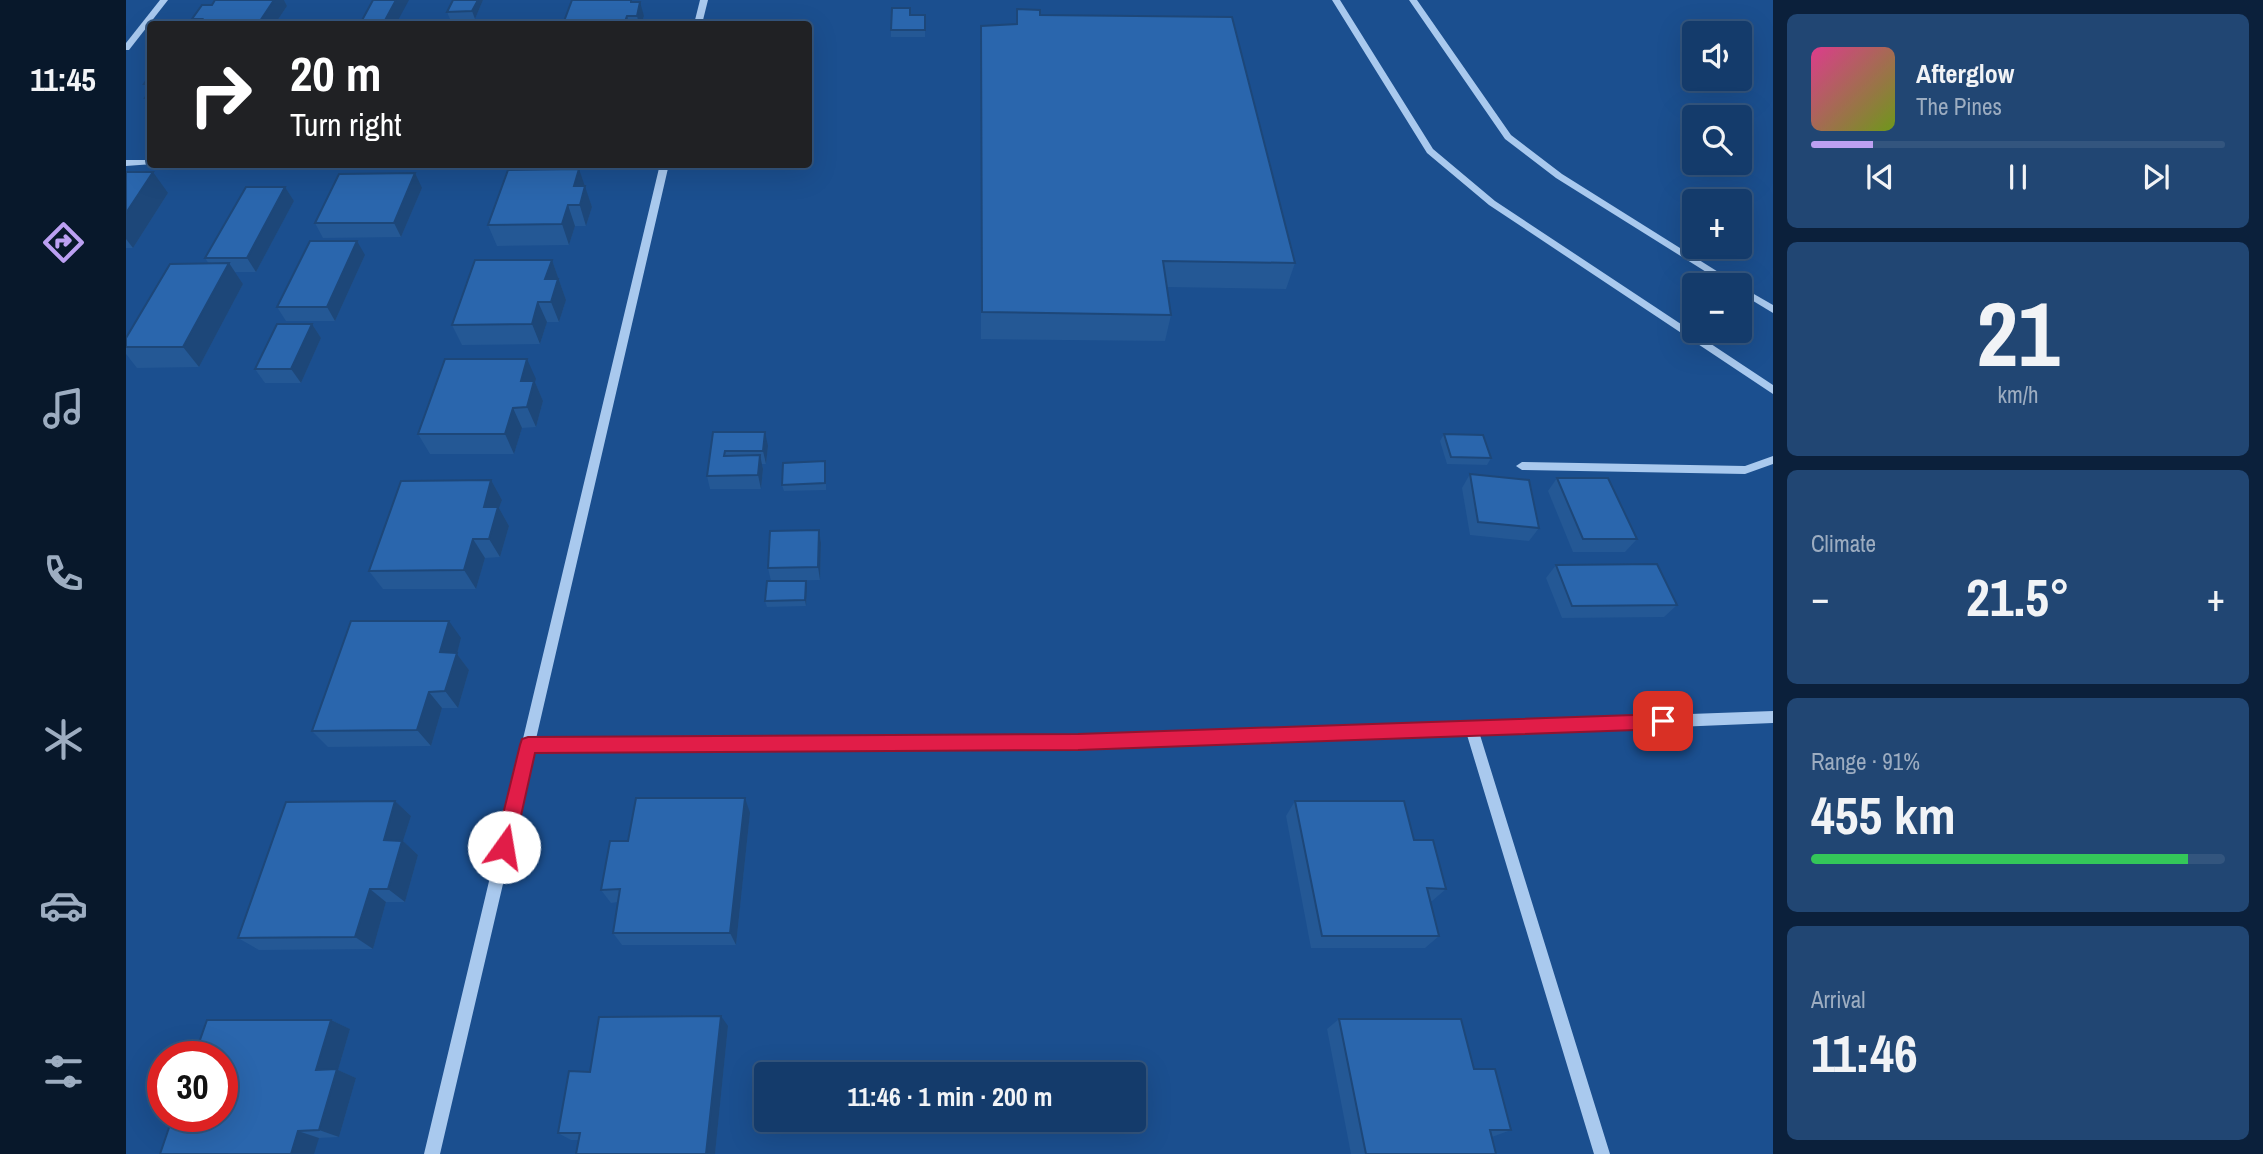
<!DOCTYPE html>
<html lang="en">
<head>
<meta charset="utf-8">
<style>
  body { margin:0; font-family:"Archivo Narrow",sans-serif; background:#214673; color:#f1f3f6; height:100vh; display:flex; flex-direction:column; font-size:26px; white-space:nowrap }
  * { box-sizing:border-box; margin:0 }
  p { font-size:23px; color:#9dadc1 }
  .icon { flex:none; width:38px; height:38px; fill:none; stroke:currentColor; stroke-width:2; stroke-linecap:round; stroke-linejoin:round }
  .map { position:relative; flex:1; overflow:hidden }
  .side { display:flex; flex-direction:column; gap:14px; padding:14px; background:#0b203b; width:490px }
  .side>* { flex:none }
  .guide { position:absolute; left:21px; top:21px; width:665px; height:147px; border-radius:7px; box-shadow:0 7px 28px #0002,0 0 0 2px #33557e; background:#202124; color:#fff; overflow:hidden }
  .buttons { position:absolute; left:1556px; top:21px; display:grid; gap:14px }
  .buttons a { display:grid; place-items:center; width:70px; height:70px; border-radius:7px; background:#143b6b; box-shadow:0 7px 28px #0002,0 0 0 2px #33557e; font-size:35px }
  .speed { position:absolute; left:21px; top:1041px; display:flex; gap:14px; font-size:35px; font-weight:700; text-align:center }
  .speed>* { display:grid; place-content:center; width:91px; height:91px; border-radius:50%; background:#143b6b; box-shadow:0 7px 28px #0002,0 0 0 2px #33557e; line-height:1 }
  .speed .limit { border:10px solid #d22; background:#fff; color:#111 }
  .pin { position:absolute; display:grid; place-items:center; width:60px; height:60px; color:#fff; margin:-30px; border-radius:14px; box-shadow:0 4px 10px #0006 }
  .me { position:absolute; width:77px; margin:-38px; rotate:13deg; stroke-linejoin:round; filter:drop-shadow(0 0 5px #0008) }
  .turn { display:flex; align-items:center; gap:24px; height:147px; padding:0 28px; font-size:32px }
  .turn .icon { width:91px; height:91px; stroke-width:2.5 }
  .turn b { display:block; font-size:49px; line-height:60px }
  .big { font-size:52px; font-weight:800; line-height:1.1 }
  .side .widget { flex:1; display:flex; flex-direction:column; justify-content:center; gap:10px; min-width:0; padding:0 24px; border-radius:10px; background:#214673 }
  .side .dial { align-items:center; gap:0 }
  .dial b { font-size:91px; line-height:1 }
  .song { display:flex; align-items:center; gap:21px }
  .cover { width:84px; height:84px; border-radius:10px; background:linear-gradient(135deg,hsl(330 70% 55%),hsl(80 70% 35%)) }
  .played { height:7px; border-radius:4px; background:linear-gradient(90deg,#bca0f2 15%,#33557e 15%) }
  .keys { display:flex; justify-content:space-around; direction:ltr }
  .heat { display:flex; justify-content:space-between; align-items:center; font-size:38px; direction:ltr }
  .charge { height:10px; border-radius:5px; background:linear-gradient(90deg,#34c759 91%,#33557e 0) }
  .trip { position:absolute; left:628px; top:1062px; width:392px; height:70px; border-radius:7px; background:#143b6b; box-shadow:0 7px 28px #0002,0 0 0 2px #33557e; font-weight:800; line-height:70px; text-align:center }
  main { display:flex; flex:1; min-height:0 }
  .dock { display:flex; flex-direction:column; width:126px; justify-content:space-around; align-items:center; background:#08182b; color:#9dadc1 }
  .dock .icon { width:49px; height:49px }
  .dock .current { color:#bca0f2 }
  .dock b { font-size:32px; color:#f1f3f6 }
  .map>svg:first-child { display:block }
  .lines { fill:none; stroke-linecap:round; stroke-linejoin:round }
  .minor { fill:#a9c9ee; fill-rule:evenodd }
  .wall { fill:#245895 }
  .shaded-wall { fill:#1d4779 }
  .building { fill:#2a66ad; stroke:#1d4779; stroke-width:2 }
  .route { fill:#e11d48; stroke:#92132f; stroke-width:2 }
</style>
</head>
<body>
<main>
<nav class="dock">
<b>11:45</b>
<svg class="icon current" aria-label="directions" viewBox="0 0 24 24"><path d="M12 3l9 9-9 9-9-9zM9 14v-3h6M13 9l2 2-2 2"/></svg>
<svg class="icon" aria-label="music" viewBox="0 0 24 24"><path d="M9 18V5l10-2v13"/><circle cx="6" cy="18" r="3"/><circle cx="16" cy="16" r="3"/></svg>
<svg class="icon" aria-label="phone" viewBox="0 0 24 24"><path d="M5 4h4l2 5-3 2q2 4 5 5l2-3 5 2v4C11 20 4 13 5 4z"/></svg>
<svg class="icon" aria-label="climate" viewBox="0 0 24 24"><path d="M12 3v18M4 7l16 10M4 17L20 7"/></svg>
<svg class="icon" aria-label="car" viewBox="0 0 24 24"><path d="M5 17H2v-5l4-1 3-4h7l3 4 3 1v5h-3M9 17h6M6 11h13"/><circle cx="7" cy="17" r="2"/><circle cx="17" cy="17" r="2"/></svg>
<svg class="icon" aria-label="filters" viewBox="0 0 24 24"><path d="M4 7h16M4 17h16"/><circle cx="9" cy="7" r="2"/><circle cx="15" cy="17" r="2"/></svg>
</nav>
<div class="map">
<svg width="1647" height="1154" viewBox="0 0 1647 1154">
  <rect width="100%" height="100%" fill="#1b4f8f"/>
  <g class="lines">
    <g class="minor">
      <polygon points="34,0 42,0 3,50 0,50 0,43"/>
      <polygon points="574,0 582,0 576,24 568,24"/>
      <polygon points="1206,0 1214,0 1307,149 1369,201 1647,385 1647,394 1363,205 1301,153"/>
      <polygon points="1283,0 1291,0 1385,135 1436,174 1613,285 1601,285 1430,178 1379,139"/>
      <polygon points="0,160 24,160 24,164 27,164 0,166"/>
      <polygon points="534,164 543,164 410,739 952,736 1647,711 1647,723 1354,735 1484,1154 1468,1154 1341,735 952,748 408,751 314,1154 298,1154"/>
      <polygon points="1614,286 1647,305 1647,313 1614,293"/>
      <polygon points="1647,456 1647,464 1619,474 1396,470 1390,466 1396,462 1619,466"/>
    </g>
  </g>
  <g class="wall">
    <polygon points="89,0 158,0 161,6 149,24 69,24 66,19 86,5"/>
    <polygon points="327,0 357,0 349,19 324,19 321,12"/>
    <polygon points="511,2 518,16 515,24 437,24"/>
    <polygon points="891,9 914,15 1169,263 1160,289 1041,287 1045,315 1039,341 855,339 855,26 890,24"/>
    <polygon points="784,15 799,15 799,37 765,37 765,30"/>
    <polygon points="24,75 24,107 19,98 23,92 18,84"/>
    <polygon points="0,172 42,193 7,248 0,248"/>
    <polygon points="458,186 466,207 460,226 449,226 443,245 371,246 362,225"/>
    <polygon points="159,187 168,201 130,272 109,272 117,284 73,367 11,368 0,354 0,338 83,264 79,258"/>
    <polygon points="296,188 275,237 197,238 189,223"/>
    <polygon points="239,255 209,321 160,321 151,307"/>
    <polygon points="426,260 440,300 433,322 421,322 414,344 336,345 326,325"/>
    <polygon points="186,324 195,338 175,383 139,383 129,369"/>
    <polygon points="410,379 409,382 417,401 410,427 396,428 388,454 304,454 292,434"/>
    <polygon points="587,432 642,446 640,464 636,464 637,469 635,489 584,489 581,476"/>
    <polygon points="1318,434 1365,458 1361,465 1321,464 1314,441"/>
    <polygon points="700,468 700,490 658,491 656,485"/>
    <polygon points="1344,474 1413,528 1403,541 1344,535 1336,488"/>
    <polygon points="1431,478 1511,539 1499,552 1447,552 1422,491"/>
    <polygon points="365,480 376,500 373,508 383,526 374,557 359,558 350,589 257,589 243,571"/>
    <polygon points="693,530 695,543 694,580 646,581 681,587 680,606 641,607 639,601 645,581 642,568"/>
    <polygon points="1430,565 1551,605 1538,617 1436,618 1420,578"/>
    <polygon points="335,638 331,654 343,670 332,708 316,708 305,746 202,747 186,731"/>
    <polygon points="269,801 285,816 277,841 292,855 279,902 260,902 247,949 133,950 112,938"/>
    <polygon points="1169,801 1320,889 1306,901 1304,901 1313,936 1299,948 1185,948 1160,816"/>
    <polygon points="624,813 610,945 496,945 487,933 492,902 485,903 475,890 502,841"/>
    <polygon points="1213,1019 1348,1069 1385,1130 1366,1137 1370,1154 1225,1154 1201,1029"/>
    <polygon points="205,1020 224,1029 212,1070 230,1078 213,1137 193,1138 34,1154"/>
    <polygon points="602,1026 589,1154 450,1154 453,1140 445,1140 432,1133 464,1072"/>
  </g>
  <g class="shaded-wall">
    <polygon points="148,0 158,0 161,6 149,24 132,24"/>
    <polygon points="270,0 283,0 270,24 257,24"/>
    <polygon points="352,0 357,0 349,19 346,11"/>
    <polygon points="514,2 518,16 515,24 513,24 511,16"/>
    <polygon points="501,16 503,24 498,24"/>
    <polygon points="453,169 466,207 460,226 448,186"/>
    <polygon points="27,172 42,193 7,248 0,239 0,213"/>
    <polygon points="289,173 296,188 275,237 268,223"/>
    <polygon points="159,187 168,201 130,272 121,258"/>
    <polygon points="442,205 449,226 443,245 436,224"/>
    <polygon points="231,241 239,255 209,321 201,307"/>
    <polygon points="426,260 440,300 433,322 425,302 419,279"/>
    <polygon points="103,263 117,284 73,367 57,347"/>
    <polygon points="412,302 421,322 414,344 406,324"/>
    <polygon points="186,324 195,338 175,383 165,369"/>
    <polygon points="401,359 410,379 409,382 417,401 410,427 401,407 395,381"/>
    <polygon points="387,408 396,428 388,454 379,434"/>
    <polygon points="639,432 642,446 640,464 637,451"/>
    <polygon points="634,455 637,469 635,489 632,475"/>
    <polygon points="365,480 376,500 373,508 383,526 374,557 363,539 358,507"/>
    <polygon points="693,530 695,543 694,580 692,567"/>
    <polygon points="347,539 359,558 350,589 338,570"/>
    <polygon points="680,581 681,587 680,606 679,600"/>
    <polygon points="323,621 335,638 331,654 343,670 332,708 319,691 314,652"/>
    <polygon points="303,692 316,708 305,746 291,730"/>
    <polygon points="619,798 624,813 610,945 604,933"/>
    <polygon points="269,801 285,816 277,841 292,855 279,902 262,889 258,840"/>
    <polygon points="244,889 260,902 247,949 229,937"/>
    <polygon points="595,1016 602,1026 589,1154 580,1154"/>
    <polygon points="205,1020 224,1029 212,1070 230,1078 213,1137 193,1130 190,1070"/>
    <polygon points="172,1131 193,1138 188,1154 165,1154"/>
  </g>
  <g class="building">
    <polygon points="89,0 148,0 132,24 72,24 76,19 66,19 76,5 86,5"/>
    <polygon points="247,0 270,0 257,24 234,24"/>
    <polygon points="327,0 352,0 346,11 321,12"/>
    <polygon points="446,0 505,0 505,2 514,2 511,16 501,16 498,24 437,24"/>
    <polygon points="766,8 784,8 784,15 799,15 799,30 765,30"/>
    <polygon points="891,9 914,10 914,15 1106,17 1169,263 1037,261 1045,315 856,312 855,26 891,24"/>
    <polygon points="24,75 24,84 18,84"/>
    <polygon points="24,90 24,98 19,98"/>
    <polygon points="453,169 448,186 459,186 454,205 442,205 436,224 362,225 382,170"/>
    <polygon points="0,172 27,172 0,213"/>
    <polygon points="289,173 268,223 189,223 213,174"/>
    <polygon points="120,187 159,187 121,258 79,258"/>
    <polygon points="184,241 231,241 201,307 151,307"/>
    <polygon points="349,260 426,260 419,279 432,279 425,302 412,302 406,324 326,325"/>
    <polygon points="103,263 57,347 0,347 0,338 44,264"/>
    <polygon points="151,324 186,324 165,369 129,369"/>
    <polygon points="319,359 401,359 395,381 408,381 401,407 387,408 379,434 292,434"/>
    <polygon points="587,432 639,432 637,451 599,451 598,456 634,455 632,475 581,476"/>
    <polygon points="1318,434 1357,435 1365,458 1325,457"/>
    <polygon points="699,461 699,483 656,485 657,463"/>
    <polygon points="1344,474 1403,480 1413,528 1352,522"/>
    <polygon points="1431,478 1482,478 1511,539 1457,539"/>
    <polygon points="365,480 358,507 372,507 363,539 347,539 338,570 243,571 275,481"/>
    <polygon points="693,530 692,567 642,568 644,531"/>
    <polygon points="1531,564 1551,605 1446,606 1430,565"/>
    <polygon points="641,581 680,581 679,600 639,601"/>
    <polygon points="225,621 323,621 314,652 331,653 319,691 303,692 291,730 186,731"/>
    <polygon points="510,798 619,798 604,933 487,933 494,889 475,890 484,841 502,841"/>
    <polygon points="269,801 258,840 276,841 262,889 244,889 229,937 112,938 160,802"/>
    <polygon points="1169,801 1278,801 1288,840 1307,840 1320,889 1301,888 1313,936 1196,936"/>
    <polygon points="595,1016 580,1154 450,1154 454,1133 432,1133 443,1071 464,1072 473,1017"/>
    <polygon points="1213,1019 1335,1019 1348,1069 1369,1069 1385,1130 1364,1130 1370,1154 1240,1154"/>
    <polygon points="81,1020 205,1020 190,1070 211,1069 193,1130 172,1131 165,1154 34,1154 47,1116 96,1116 96,1057 68,1057"/>
  </g>
  <polygon class="route" points="1537,714 1544,716 1546,721 1544,727 1537,729 952,750 409,753 388,847 385,853 378,856 372,853 369,847 394,745 396,739 402,737 952,734"/>
</svg>
<div class="buttons">
<a><svg class="icon" aria-label="sound" viewBox="0 0 24 24"><path d="M4 9h4l5-4v14l-5-4H4zM17 9q2 3 0 6"/></svg></a>
<a><svg class="icon" aria-label="search" viewBox="0 0 24 24"><circle cx="10" cy="10" r="6"/><path d="M15 15l6 6"/></svg></a>
<a>+</a>
<a>−</a>
</div>
<div class="speed"><div class="limit">30</div></div>
<div class="pin" style="left:1537px;top:721px;background:#d93025"><svg class="icon" aria-label="arrive" viewBox="0 0 24 24"><path d="M6 21V4h12l-3 4 3 4H6"/></svg></div>
<svg class="me" style="left:378px;top:847px" viewBox="-20 -20 40 40"><circle r="19" fill="#fff"/><path d="M0-13L10 11 0 6-10 11z" fill="#e11d48"/></svg>
<div class="trip">11:46 · 1 min · 200 m</div>
<div class="guide">
<div class="turn"><svg class="icon" aria-label="right" viewBox="0 0 24 24"><path d="M7 20v-9h11M14 6l5 5-5 5"/></svg><div><b>20 m</b>Turn right</div></div>
</div>
</div>
<section class="side">
<div class="widget">
<div class="song"><i class="cover"></i><div><b>Afterglow</b><p>The Pines</p></div></div>
<div class="played"></div>
<div class="keys"><svg class="icon" aria-label="previous" viewBox="0 0 24 24"><path d="M18 5L8 12l10 7zM5 5v14"/></svg><svg class="icon" aria-label="pause" viewBox="0 0 24 24"><path d="M8 5v14M16 5v14"/></svg><svg class="icon" aria-label="next" viewBox="0 0 24 24"><path d="M6 5l10 7-10 7zM19 5v14"/></svg></div>
</div>
<div class="widget dial"><b>21</b><p>km/h</p></div>
<div class="widget"><p>Climate</p>
<div class="heat"><a>−</a><b class="big">21.5°</b><a>+</a></div>
</div>
<div class="widget"><p>Range · 91%</p><b class="big">455 km</b><div class="charge"></div></div>
<div class="widget"><p>Arrival</p><b class="big">11:46</b></div>
</section>
</main>
</body>
</html>
